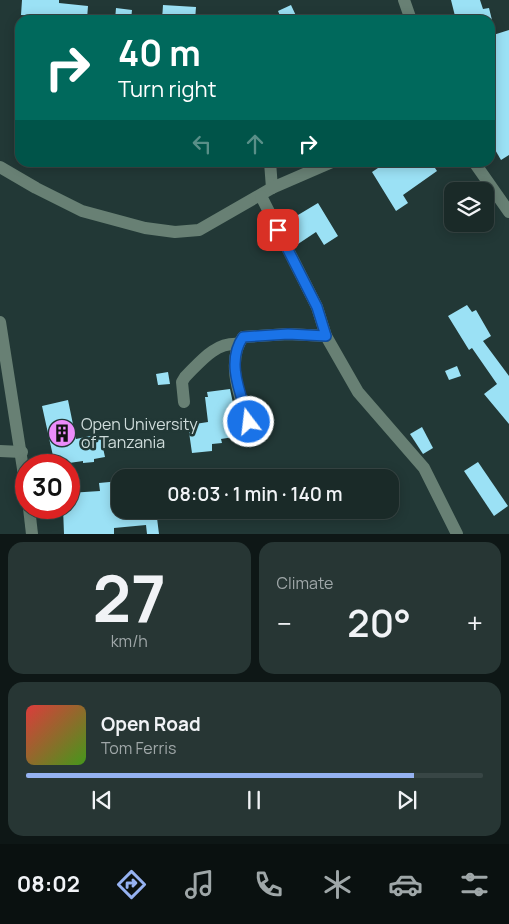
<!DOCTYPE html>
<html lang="en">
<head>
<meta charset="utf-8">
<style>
  body { margin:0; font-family:Manrope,sans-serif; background:#273634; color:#f1f3f6; height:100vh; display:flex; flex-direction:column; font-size:19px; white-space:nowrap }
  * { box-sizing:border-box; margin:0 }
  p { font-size:16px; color:#9fa7a8 }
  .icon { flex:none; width:28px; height:28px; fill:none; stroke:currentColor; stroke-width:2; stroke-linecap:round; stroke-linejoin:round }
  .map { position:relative; height:534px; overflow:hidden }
  .side { display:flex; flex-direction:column; gap:8px; padding:8px; background:#0e1716; flex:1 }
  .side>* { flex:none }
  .top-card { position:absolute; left:15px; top:15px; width:480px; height:152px; border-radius:15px; box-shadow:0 2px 12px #0003,0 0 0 1px #384645; background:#00695c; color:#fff; overflow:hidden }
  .fabs { position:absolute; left:444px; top:182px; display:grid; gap:10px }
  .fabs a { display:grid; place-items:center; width:50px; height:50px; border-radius:10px; background:#1a2a28; box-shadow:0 2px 12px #0003,0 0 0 1px #384645; font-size:25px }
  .speed { position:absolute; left:15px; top:454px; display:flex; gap:10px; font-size:25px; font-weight:700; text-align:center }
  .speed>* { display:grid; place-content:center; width:65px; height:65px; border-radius:50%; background:#1a2a28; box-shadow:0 2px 12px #0003,0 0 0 1px #384645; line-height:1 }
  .speed .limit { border:8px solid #d22; background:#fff; color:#111 }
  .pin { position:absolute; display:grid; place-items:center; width:42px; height:42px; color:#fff; margin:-21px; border-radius:10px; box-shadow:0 2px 8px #0006 }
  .me { position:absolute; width:55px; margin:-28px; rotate:345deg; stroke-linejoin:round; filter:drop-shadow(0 0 4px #0008) }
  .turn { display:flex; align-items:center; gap:18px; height:105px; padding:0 20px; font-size:22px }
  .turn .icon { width:65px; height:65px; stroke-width:2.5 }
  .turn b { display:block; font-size:35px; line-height:42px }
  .lanes { display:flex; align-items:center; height:48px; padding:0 20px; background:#0003; justify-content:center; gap:25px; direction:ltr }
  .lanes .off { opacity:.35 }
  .big { font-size:38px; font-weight:600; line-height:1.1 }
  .side .tile { flex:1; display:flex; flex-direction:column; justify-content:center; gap:8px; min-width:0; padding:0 18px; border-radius:15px; background:#273634 }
  .side .dial { align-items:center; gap:0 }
  .dial b { font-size:65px; line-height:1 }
  .song { display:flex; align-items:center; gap:15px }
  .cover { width:60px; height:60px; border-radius:8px; background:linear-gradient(135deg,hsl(0 70% 55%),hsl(100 70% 35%)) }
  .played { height:5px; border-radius:2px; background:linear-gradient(90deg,#95b2f1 85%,#384645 85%) }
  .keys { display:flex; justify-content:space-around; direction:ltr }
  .heat { display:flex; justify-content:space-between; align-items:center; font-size:28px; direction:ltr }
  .side .tiles { flex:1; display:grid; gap:8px; grid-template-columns:1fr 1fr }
  .tile:last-child { grid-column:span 2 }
  .trip { position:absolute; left:111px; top:469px; width:288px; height:50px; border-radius:15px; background:#1a2a28; box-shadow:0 2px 12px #0003,0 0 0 1px #384645; font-weight:600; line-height:50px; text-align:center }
  .tabs { display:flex; height:80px; justify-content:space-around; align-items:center; background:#0a1110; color:#9fa7a8 }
  .tabs .icon { width:35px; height:35px }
  .tabs .on { color:#95b2f1 }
  .tabs b { font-size:22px; color:#f1f3f6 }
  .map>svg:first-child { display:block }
  .building { fill:#9be1f5 }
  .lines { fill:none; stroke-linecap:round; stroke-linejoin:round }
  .minor { stroke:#688074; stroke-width:12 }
  .route-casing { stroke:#114b97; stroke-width:12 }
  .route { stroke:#1a73e8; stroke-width:9 }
  .labels { text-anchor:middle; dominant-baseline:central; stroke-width:5; stroke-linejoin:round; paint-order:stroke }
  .poi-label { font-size:16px; fill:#cfdcdb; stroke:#223836; text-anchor:start }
</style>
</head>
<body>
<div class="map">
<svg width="509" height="534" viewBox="0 0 509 534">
  <rect width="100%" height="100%" fill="#223836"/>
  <g class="building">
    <polygon points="22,0 59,0 59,3 88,6 87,19 21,15"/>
    <polygon points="451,0 480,0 483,9 489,8 492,20 456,20"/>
    <polygon points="163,5 196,7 195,20 162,20"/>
    <polygon points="291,5 298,20 282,20 278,11"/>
    <polygon points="116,8 132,10 131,20 115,20"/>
    <polygon points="509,30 509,155 501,160 490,141 490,36"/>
    <polygon points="387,162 431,162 437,171 403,195 408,203 396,211 372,172"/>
    <polygon points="318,203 338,236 324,245 316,232 295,246 280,215 288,210 293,218"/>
    <polygon points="467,305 472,312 476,310 491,336 483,341 509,376 509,424 484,394 497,384 472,348 469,350 448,316"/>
    <polygon points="457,366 461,376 449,380 445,371"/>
    <polygon points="168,372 170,384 158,385 156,374"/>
    <polygon points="230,389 240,436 221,439 222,443 212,444 212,451 192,453 189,432 196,431 195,424 208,422 205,397 208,397 207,392"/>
    <polygon points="68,400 76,439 100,434 105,457 94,459 94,462 83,463 83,461 55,465 42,406"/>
    <polygon points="422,427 433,448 423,454 410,434"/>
    <polygon points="478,462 508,506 494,516 464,471"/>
    <polygon points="120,481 120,510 156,510 159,534 147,534 146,525 114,528 114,534 64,534 63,508 69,508 69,493 100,491 99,483"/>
  </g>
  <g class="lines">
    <g class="minor">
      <polyline points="404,0 411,20"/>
      <polyline points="270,162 272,188"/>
      <polyline points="474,162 509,212"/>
      <polyline points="0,167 36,188 82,211 145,228 175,232 199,230 272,188 332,162"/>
      <polyline points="261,196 317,307 326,336 358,392 424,468 457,534"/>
      <polyline points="0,322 26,488"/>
      <path d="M184,402L182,382L185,377C201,361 215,342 239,344"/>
      <path d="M252,437C245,408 223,365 243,337L288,334L326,336"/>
      <polyline points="0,451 22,452"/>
      <polyline points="29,508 32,534"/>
    </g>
  </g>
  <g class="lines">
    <g class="route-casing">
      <path id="route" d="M249,422C242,396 225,363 243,337L288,334L326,336L317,307L278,230"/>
    </g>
    <use href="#route" class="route"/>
  </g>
  <defs>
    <g id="building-disc" transform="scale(1.4375)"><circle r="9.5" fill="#ec8cfa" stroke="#223836"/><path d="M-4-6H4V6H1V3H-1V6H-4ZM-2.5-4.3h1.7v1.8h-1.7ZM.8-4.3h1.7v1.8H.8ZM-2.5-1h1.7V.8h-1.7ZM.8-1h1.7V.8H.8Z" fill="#111"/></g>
  </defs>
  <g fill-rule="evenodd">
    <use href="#building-disc" x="62" y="433"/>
  </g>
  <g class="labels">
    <g class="poi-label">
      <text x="81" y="424">Open University<tspan x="81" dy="18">of Tanzania</tspan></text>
    </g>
  </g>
</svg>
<div class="fabs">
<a><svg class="icon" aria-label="layers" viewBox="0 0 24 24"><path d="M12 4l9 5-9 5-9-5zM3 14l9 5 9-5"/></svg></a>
</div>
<div class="speed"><div class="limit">30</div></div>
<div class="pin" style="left:278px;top:230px;background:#d93025"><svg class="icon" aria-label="arrive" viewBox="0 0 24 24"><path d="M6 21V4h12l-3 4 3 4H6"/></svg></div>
<svg class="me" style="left:249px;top:422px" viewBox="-20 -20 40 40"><circle r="17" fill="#1a73e8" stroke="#fff" stroke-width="3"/><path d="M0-11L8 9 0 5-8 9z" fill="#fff"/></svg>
<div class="trip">08:03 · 1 min · 140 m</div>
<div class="top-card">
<div class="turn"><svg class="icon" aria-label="right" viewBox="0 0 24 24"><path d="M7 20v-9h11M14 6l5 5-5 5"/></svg><div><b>40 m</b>Turn right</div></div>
<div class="lanes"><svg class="icon off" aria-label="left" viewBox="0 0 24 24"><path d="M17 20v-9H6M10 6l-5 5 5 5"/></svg><svg class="icon off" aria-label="ahead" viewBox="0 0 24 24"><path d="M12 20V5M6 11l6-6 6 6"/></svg><svg class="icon" aria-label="right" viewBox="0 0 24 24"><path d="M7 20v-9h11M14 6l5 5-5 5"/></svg></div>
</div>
</div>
<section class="side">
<div class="tiles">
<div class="tile dial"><b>27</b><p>km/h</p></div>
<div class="tile"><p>Climate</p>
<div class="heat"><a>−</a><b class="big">20°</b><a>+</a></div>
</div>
<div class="tile">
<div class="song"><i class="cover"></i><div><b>Open Road</b><p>Tom Ferris</p></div></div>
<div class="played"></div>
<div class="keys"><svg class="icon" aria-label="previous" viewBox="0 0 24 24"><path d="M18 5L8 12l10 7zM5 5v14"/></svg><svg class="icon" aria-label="pause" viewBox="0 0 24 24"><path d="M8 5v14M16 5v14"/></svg><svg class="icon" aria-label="next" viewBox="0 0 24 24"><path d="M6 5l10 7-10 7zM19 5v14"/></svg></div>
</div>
</div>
</section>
<nav class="tabs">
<b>08:02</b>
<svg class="icon on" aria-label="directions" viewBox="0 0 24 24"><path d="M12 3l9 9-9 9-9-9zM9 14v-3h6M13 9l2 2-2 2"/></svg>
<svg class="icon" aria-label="music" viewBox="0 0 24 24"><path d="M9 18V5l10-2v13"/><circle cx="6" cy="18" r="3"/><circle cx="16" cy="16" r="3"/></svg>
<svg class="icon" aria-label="phone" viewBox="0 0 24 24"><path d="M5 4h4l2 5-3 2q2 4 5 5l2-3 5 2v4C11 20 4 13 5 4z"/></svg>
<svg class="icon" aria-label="climate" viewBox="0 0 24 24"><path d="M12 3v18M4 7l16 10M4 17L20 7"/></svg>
<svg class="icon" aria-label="car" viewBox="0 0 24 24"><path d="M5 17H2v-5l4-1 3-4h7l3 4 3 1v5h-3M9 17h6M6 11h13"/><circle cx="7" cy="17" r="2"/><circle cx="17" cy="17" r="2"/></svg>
<svg class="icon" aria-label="filters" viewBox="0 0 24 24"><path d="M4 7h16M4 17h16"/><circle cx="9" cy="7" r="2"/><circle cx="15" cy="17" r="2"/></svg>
</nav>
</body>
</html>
